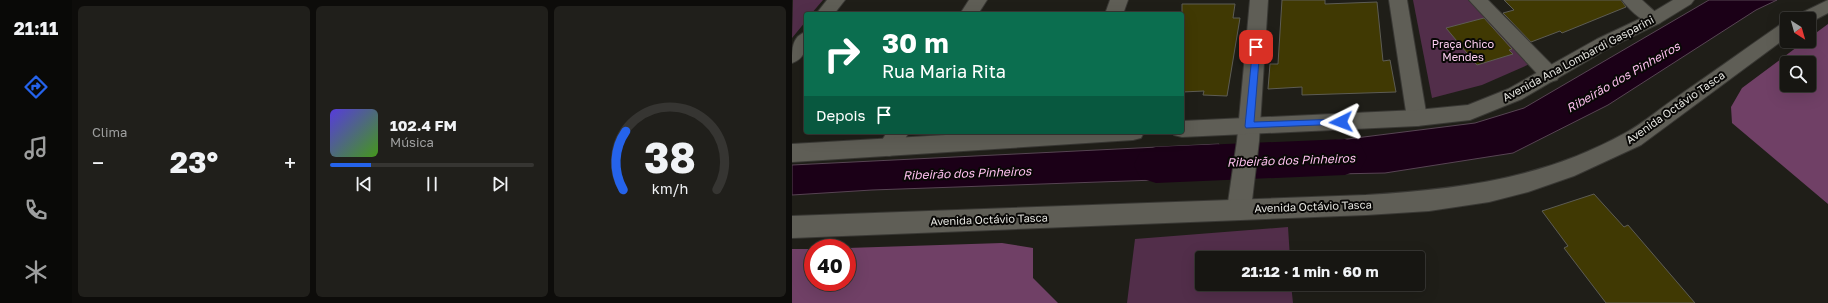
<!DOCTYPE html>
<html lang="pt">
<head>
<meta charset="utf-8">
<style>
  body { margin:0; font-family:"Golos Text",sans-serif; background:#201f1b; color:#f1f3f6; height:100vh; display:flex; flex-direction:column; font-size:15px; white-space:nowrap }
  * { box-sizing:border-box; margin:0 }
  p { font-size:13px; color:#9e9f9f }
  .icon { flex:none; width:22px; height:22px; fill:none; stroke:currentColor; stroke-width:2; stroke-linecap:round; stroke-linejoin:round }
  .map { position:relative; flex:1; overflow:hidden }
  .details { display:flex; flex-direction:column; gap:6px; padding:6px; background:#0d0c0a; width:720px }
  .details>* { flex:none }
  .banner { position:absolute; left:12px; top:12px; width:380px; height:122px; border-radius:4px; box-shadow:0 4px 16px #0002,0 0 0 1px #363532; background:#0b6e4f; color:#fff; overflow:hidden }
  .needle { width:26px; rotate:143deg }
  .controls { position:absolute; left:988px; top:12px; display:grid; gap:8px }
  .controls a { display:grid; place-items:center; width:36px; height:36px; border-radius:4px; background:#171612; box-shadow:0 4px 16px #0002,0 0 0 1px #363532; font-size:20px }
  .speed { position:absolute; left:12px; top:239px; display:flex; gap:8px; font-size:20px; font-weight:700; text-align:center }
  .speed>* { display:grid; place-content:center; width:52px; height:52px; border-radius:50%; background:#171612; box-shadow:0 4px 16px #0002,0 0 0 1px #363532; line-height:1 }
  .speed .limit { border:6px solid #d22; background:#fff; color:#111 }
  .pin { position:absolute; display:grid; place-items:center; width:34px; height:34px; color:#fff; margin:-17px; border-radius:8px; box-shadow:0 2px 6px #0006 }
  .me { position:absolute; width:44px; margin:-22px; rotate:267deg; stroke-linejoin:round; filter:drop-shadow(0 0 3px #0008) }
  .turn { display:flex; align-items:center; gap:14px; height:84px; padding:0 12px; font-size:18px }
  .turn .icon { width:52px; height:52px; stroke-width:2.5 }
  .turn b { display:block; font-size:28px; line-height:34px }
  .then { display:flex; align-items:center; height:38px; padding:0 12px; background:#0003; gap:8px; font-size:15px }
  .big { font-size:30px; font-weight:700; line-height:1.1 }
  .details .tile { flex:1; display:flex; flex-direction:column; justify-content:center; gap:6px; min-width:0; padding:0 14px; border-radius:6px; background:#201f1b }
  .details .dial { align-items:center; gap:0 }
  .dial svg { height:104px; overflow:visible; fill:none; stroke:#363532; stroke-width:7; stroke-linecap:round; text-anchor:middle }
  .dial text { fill:#f1f3f6; stroke:none }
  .song { display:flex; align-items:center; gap:12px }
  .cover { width:48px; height:48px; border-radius:6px; background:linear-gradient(135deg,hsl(250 70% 55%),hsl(100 70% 35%)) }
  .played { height:4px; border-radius:2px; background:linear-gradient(90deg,#2563eb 20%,#363532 20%) }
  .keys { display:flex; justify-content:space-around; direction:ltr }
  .heat { display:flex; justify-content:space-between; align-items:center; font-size:22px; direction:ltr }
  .details .tiles { flex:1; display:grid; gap:6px; grid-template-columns:repeat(3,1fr) }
  .trip { position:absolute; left:403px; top:251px; width:230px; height:40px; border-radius:4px; background:#171612; box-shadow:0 4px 16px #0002,0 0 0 1px #363532; font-weight:700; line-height:40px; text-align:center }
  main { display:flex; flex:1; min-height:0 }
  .tabs { display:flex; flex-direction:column; width:72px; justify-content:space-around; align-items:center; background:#090907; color:#9e9f9f }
  .tabs .icon { width:28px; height:28px }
  .tabs .selected { color:#2563eb }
  .tabs b { font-size:18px; color:#f1f3f6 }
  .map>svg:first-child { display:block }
  .green { fill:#522e4a }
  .forest { fill:#704066; fill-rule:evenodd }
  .water { fill:#1b0017; stroke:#574453 }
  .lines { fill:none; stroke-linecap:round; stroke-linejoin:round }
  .river { fill:#1b0017; fill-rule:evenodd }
  .building { fill:#403903; stroke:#5d5c54 }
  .street-casing { stroke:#393834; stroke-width:2 }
  .secondary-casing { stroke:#393834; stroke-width:2 }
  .street { fill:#5f5e56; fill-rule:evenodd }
  .secondary { fill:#5f5e56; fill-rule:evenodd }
  .route { fill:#2563eb; stroke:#184099 }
  .labels { text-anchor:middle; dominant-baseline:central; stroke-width:4; stroke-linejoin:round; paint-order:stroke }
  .park-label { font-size:11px; fill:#fccdf0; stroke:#090806 }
  .street-label { font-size:11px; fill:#e4e4df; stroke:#090806 }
  .water-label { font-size:12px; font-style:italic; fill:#fdbfee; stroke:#090806 }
</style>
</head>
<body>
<main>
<nav class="tabs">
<b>21:11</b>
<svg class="icon selected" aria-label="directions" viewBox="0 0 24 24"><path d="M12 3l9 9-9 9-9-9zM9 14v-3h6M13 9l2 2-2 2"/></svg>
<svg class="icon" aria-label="music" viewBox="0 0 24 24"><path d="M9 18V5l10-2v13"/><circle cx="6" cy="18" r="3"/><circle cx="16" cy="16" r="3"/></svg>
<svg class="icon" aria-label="phone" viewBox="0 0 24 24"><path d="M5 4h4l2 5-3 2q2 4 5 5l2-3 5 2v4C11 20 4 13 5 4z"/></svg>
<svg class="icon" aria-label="climate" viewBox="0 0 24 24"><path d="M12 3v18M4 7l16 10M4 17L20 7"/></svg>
</nav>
<section class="details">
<div class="tiles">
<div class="tile"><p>Clima</p>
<div class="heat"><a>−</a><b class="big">23°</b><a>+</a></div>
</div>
<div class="tile">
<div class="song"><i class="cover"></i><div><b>102.4 FM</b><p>Música</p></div></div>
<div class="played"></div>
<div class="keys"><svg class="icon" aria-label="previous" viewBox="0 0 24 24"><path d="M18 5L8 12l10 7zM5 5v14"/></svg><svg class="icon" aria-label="pause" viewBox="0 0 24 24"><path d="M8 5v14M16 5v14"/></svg><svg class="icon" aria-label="next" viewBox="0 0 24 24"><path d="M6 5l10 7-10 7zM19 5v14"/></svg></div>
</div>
<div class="tile dial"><svg viewBox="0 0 100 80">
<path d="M14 69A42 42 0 1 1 86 69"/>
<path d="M14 69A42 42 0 0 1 16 24" stroke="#2563eb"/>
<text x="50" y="56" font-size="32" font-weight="700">38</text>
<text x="50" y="72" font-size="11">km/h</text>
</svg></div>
</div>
</section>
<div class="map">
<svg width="1036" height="303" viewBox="0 0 1036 303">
  <rect width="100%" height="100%" fill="#1f1e18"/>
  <g class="green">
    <polygon points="1,0 31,0 19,14 14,14 14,21 0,38"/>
    <polygon points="621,0 676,0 740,63 690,85 640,98"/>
    <polygon points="496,227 498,258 410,258 410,284 499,284 501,303 335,303 343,239"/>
  </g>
  <g class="forest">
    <path d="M1036,24V204L940,123L939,107L950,88L1013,41H1017V38ZM995,63H1017V85H995Z"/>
    <polygon points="210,243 241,248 241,278 266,303 0,303 0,249 21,249 21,282 55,282 55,248"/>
  </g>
  <g class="water">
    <polygon points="917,0 985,0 964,10 816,105 721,153 593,173 492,175 492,147 683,123 732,108"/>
    <polygon points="427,144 421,178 80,190 0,195 0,165"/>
  </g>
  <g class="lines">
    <polygon class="river" points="553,139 569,145 575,157 569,169 553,175 364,183 348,178 342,165 348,152 364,147"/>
  </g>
  <g class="building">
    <polygon points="490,0 533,0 533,4 585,2 591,61 598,60 604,92 510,95 510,87 476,89 478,64 486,64"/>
    <polygon points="712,0 829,0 834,7 770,33 768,31 739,42 711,13 722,10"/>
    <polygon points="390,4 443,4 441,18 448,18 435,96 411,95 412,91 390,92"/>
    <polygon points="692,18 720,49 717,50 721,54 685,65 654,28"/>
    <polygon points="802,194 832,227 836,225 903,303 814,303 772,248 776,246 750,211"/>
  </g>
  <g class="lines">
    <g class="street-casing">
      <g id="street">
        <polygon points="35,0 53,0 42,14 24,14"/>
        <polygon points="177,0 195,0 186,14 168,14"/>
        <polygon points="318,0 336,0 331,14 313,14"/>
        <polygon points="458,0 476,0 467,141 459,209 455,216 447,219 439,216 435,209 445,141"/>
        <polygon points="597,0 615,0 635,118 632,124 625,126 618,124 615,118"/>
        <polygon points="677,0 696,0 765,70 768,75 765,80 758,82 751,80"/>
        <path d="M830,0H850L871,19L868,23C855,27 838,11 830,0Z"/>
        <path d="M14,32C14,45 15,58 0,63C0,49 0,36 14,32Z"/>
        <polygon points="95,132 117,132 105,153 97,156 89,153 86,147"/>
      </g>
    </g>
    <g class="secondary-casing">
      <g id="secondary">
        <polygon points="881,0 902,0 899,4 868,23 819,47 730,99 678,120 625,126 390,137 382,135 381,132 390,132 390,121 625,110 676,105 716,89 805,39 856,15"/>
        <polygon points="1036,0 1036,13 1017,23 1017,19 1002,19 1005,15"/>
        <path d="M995,22V37L849,145L782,176L736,192L697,202L637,211L574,215L0,238V216L574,195C667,189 750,179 833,133C850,124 866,110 882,99C918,74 953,49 989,24Z"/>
        <polygon points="205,132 352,132 349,138 341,140 0,162 0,144"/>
      </g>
    </g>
    <use href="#street" class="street"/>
    <use href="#secondary" class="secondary"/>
  </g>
  <polygon class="route" points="461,45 466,45 468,47 462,122 549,119 553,122 552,124 454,128 453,126"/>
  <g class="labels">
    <g class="park-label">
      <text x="671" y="43">Praça Chico<tspan x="671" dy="13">Mendes</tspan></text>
    </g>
    <g class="street-label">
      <text transform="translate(786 58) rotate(-28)">Avenida Ana Lombardi Gasparini</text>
      <text transform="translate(883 107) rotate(-35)">Avenida Octávio Tasca</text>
      <text transform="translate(521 206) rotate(-2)">Avenida Octávio Tasca</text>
      <text transform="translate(197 219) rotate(-2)">Avenida Octávio Tasca</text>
    </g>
    <g class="water-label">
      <text transform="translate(831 77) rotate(-30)">Ribeirão dos Pinheiros</text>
      <text transform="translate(499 160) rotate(-2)">Ribeirão dos Pinheiros</text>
      <text transform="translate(175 173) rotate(-2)">Ribeirão dos Pinheiros</text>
    </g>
  </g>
</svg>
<div class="controls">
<a><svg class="needle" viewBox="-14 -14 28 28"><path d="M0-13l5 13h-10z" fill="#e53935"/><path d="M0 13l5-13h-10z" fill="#9e9f9f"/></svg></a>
<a><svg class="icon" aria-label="search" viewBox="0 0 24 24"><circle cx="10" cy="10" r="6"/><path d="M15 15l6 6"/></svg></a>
</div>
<div class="speed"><div class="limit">40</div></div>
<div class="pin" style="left:464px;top:47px;background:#d93025"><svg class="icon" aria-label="arrive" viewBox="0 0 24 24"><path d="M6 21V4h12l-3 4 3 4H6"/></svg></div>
<svg class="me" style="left:549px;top:122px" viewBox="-20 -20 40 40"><path d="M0-17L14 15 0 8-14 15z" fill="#2563eb" stroke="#fff" stroke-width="4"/></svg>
<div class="trip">21:12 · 1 min · 60 m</div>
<div class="banner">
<div class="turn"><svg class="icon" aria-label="right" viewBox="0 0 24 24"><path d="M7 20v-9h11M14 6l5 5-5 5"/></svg><div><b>30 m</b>Rua Maria Rita</div></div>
<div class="then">Depois<svg class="icon" aria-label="arrive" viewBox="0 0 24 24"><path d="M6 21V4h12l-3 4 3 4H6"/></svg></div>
</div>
</div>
</main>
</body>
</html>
